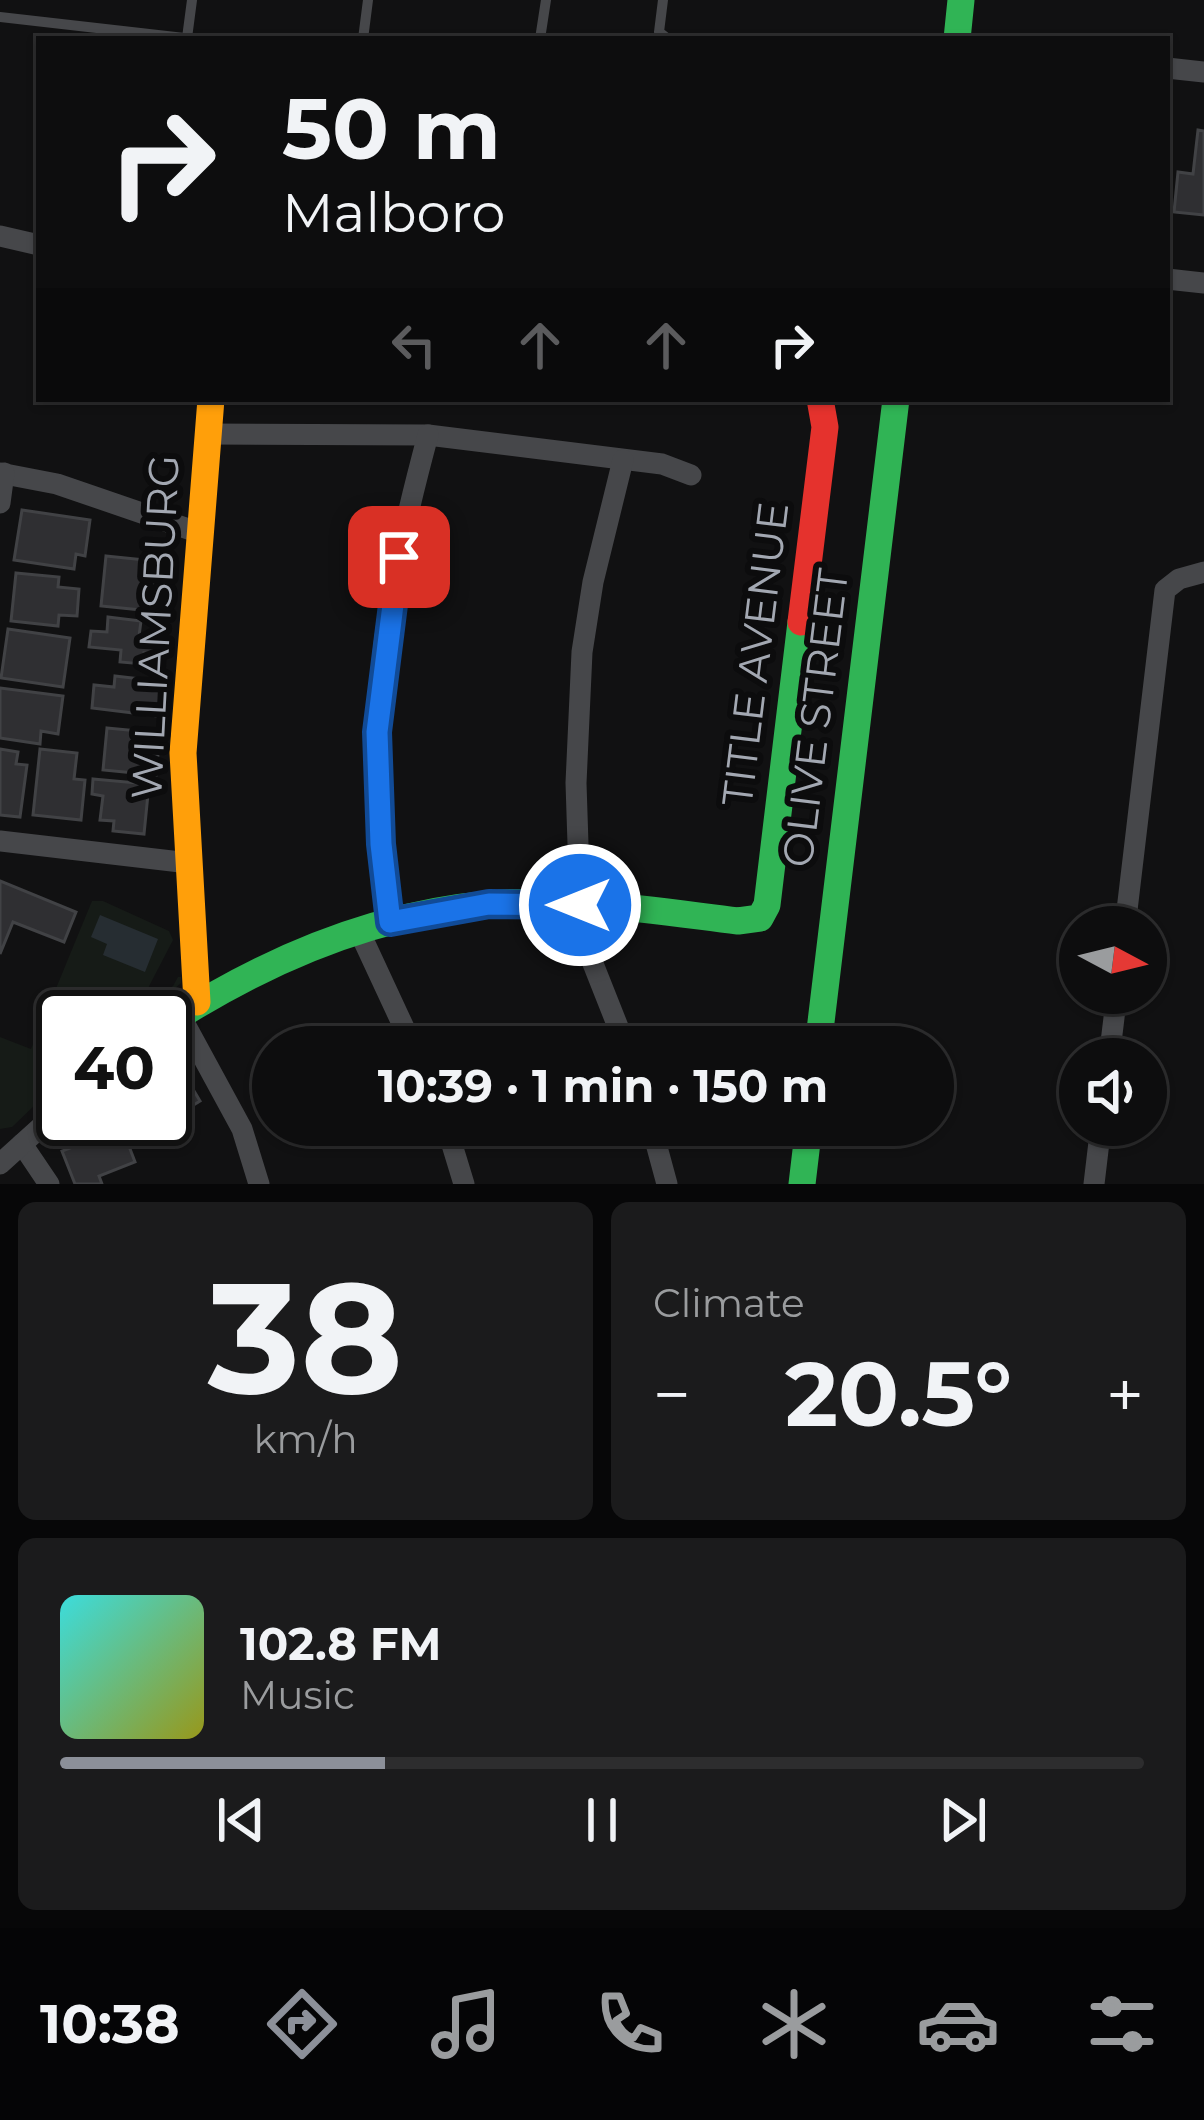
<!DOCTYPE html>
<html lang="en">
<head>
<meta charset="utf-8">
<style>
  body { margin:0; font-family:Montserrat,sans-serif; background:#1b1b1c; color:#f1f3f6; height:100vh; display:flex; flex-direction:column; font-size:45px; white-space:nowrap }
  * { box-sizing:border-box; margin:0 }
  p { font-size:39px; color:#9a9c9e }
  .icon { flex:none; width:66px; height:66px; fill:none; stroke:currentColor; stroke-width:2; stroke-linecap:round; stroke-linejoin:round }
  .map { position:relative; height:1184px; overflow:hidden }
  .side { display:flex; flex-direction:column; gap:18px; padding:18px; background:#070708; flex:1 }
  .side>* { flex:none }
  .guide { position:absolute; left:36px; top:36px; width:1134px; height:366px; border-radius:0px; box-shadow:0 3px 9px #0004,0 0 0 3px #2d2d2e; background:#0d0d0e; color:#f1f3f6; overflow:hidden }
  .needle { width:78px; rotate:97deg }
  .fabs { position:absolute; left:1059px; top:906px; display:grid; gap:24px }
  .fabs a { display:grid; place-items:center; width:108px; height:108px; border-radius:50%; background:#0d0d0e; box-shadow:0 3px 9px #0004,0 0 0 3px #2d2d2e; font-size:60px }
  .speed { position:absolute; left:36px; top:990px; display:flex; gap:24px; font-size:60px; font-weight:700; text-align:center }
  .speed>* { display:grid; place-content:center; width:156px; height:156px; border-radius:50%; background:#0d0d0e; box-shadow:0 3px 9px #0004,0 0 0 3px #2d2d2e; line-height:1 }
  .speed .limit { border:6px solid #111; border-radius:18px; background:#fff; color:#111 }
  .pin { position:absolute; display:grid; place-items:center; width:102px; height:102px; color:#fff; margin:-51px; border-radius:24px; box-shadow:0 6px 18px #0006 }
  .me { position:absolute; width:132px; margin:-66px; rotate:270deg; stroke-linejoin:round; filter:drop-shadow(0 0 9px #0008) }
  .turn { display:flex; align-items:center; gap:42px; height:252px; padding:0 48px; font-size:54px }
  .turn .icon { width:156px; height:156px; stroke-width:2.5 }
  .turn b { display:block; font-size:84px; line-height:102px }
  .lanes { display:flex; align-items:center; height:114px; padding:0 48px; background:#0003; justify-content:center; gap:60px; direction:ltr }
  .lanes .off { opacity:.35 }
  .big { font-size:90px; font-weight:700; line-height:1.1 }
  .side .tile { flex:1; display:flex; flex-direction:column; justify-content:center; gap:18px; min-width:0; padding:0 42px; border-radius:18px; background:#1b1b1c }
  .side .dial { align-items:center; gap:0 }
  .dial b { font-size:156px; line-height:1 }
  .song { display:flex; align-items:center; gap:36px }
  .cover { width:144px; height:144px; border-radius:18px; background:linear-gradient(135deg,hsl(180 70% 55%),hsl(60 70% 35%)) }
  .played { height:12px; border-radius:6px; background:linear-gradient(90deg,#8c9099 30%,#2d2d2e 30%) }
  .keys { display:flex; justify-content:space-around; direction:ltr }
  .heat { display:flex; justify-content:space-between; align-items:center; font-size:66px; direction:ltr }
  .side .tiles { flex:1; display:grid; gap:18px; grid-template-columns:1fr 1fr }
  .tile:last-child { grid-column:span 2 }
  .trip { position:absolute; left:252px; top:1026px; width:702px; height:120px; border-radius:60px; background:#0d0d0e; box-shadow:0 3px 9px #0004,0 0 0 3px #2d2d2e; font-weight:700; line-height:120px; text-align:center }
  .tab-bar { display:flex; height:192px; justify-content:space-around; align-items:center; background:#050506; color:#9a9c9e }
  .tab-bar .icon { width:84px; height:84px }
  .tab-bar .current { color:#8c9099 }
  .tab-bar b { font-size:54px; color:#f1f3f6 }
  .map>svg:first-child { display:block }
  .green { fill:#161b17 }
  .water { fill:#262d32 }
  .building { fill:#2f2f32; stroke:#414245; stroke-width:3 }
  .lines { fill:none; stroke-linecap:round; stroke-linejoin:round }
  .lane { stroke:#46474a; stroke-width:10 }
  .street { stroke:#46474a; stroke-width:21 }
  .fast { stroke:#30b455; stroke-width:27 }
  .slow { stroke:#ff9f0a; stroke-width:27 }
  .jam { stroke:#e5322d; stroke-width:27 }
  .route-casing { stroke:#114b97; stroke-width:30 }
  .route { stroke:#1a73e8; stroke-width:21 }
  .labels { text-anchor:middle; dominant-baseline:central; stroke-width:12; stroke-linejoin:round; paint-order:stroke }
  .street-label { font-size:42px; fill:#a3a8b2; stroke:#0c0c0d }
</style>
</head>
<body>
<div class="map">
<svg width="1204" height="1184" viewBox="0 0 1204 1184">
  <rect width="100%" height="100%" fill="#111112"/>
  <polygon class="green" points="92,901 103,901 169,931 173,940 144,996 155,998 173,986 178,977 181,977 181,983 141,1017 63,1017 63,1078 12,1127 0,1129 0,1037 31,1049"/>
  <polygon class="water" points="100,915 158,939 145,972 103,955 107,944 91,937"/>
  <g class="building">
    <polygon points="1198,130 1204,131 1204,215 1174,212 1178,172 1193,174"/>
    <polygon points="22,510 90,520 85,556 76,554 74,569 14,560"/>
    <polygon points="106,556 175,563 171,601 154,599 152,611 101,606"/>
    <polygon points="16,573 59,577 58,587 79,589 77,616 59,615 58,626 11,621"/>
    <polygon points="108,617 141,621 139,636 166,638 165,655 144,653 143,664 120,662 121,650 89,647 91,631 107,632"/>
    <polygon points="8,629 70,638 63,687 1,678"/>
    <polygon points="115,676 150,680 149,690 161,692 158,716 92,708 94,685 114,687"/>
    <polygon points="0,688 63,696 58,734 41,731 40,744 0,738"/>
    <polygon points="107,728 160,733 156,775 103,770"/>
    <polygon points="0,749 18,752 16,764 27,765 20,817 0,815"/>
    <polygon points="40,749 77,753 74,779 85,780 81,820 33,815"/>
    <polygon points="93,779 149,784 144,834 113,831 114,821 100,820 103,796 92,794"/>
    <polygon points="0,881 76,912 64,942 13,922 0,954"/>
    <polygon points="175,1059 200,1101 142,1137 131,1119 165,1119 165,1065"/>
    <polygon points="122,1128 135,1162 99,1176 102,1184 75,1184 62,1151"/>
  </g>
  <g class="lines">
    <g class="lane">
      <polyline points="663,0 659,32 668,39"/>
      <polyline points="0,17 193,39"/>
      <polyline points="187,38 192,0"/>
      <polyline points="363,39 368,0"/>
      <polyline points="540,39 546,0"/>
    </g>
    <g class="street">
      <polyline points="1167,68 1204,72"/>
      <polyline points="0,236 39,245"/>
      <polyline points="1167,279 1204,283"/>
      <polyline points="208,434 428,435 662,464 691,475"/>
      <polyline points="623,460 593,582 582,652 576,783 580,905 586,946 626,1047"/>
      <polyline points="0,473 57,484 200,533"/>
      <polyline points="0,503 4,473"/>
      <polyline points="0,841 189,863"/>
      <path d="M390,922C383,860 377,798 378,736C378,635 402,532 428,435"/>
      <polyline points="1125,927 1165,590 1179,579 1204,572"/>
      <polyline points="360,933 413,1047"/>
      <polyline points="180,1015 242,1129 259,1184"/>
      <polyline points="1109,1059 1117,993"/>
      <polyline points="446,1125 464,1184"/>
      <polyline points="651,1125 667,1184"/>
      <polyline points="22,1144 49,1184"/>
      <polyline points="0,1164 63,1107"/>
      <polyline points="1094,1184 1101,1125"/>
    </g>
    <g class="fast">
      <polyline points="957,39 961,0"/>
      <path d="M165,1025C262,962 373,914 490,904C573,897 656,911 738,921L760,918L767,905L801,622"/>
      <polyline points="818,1047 896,399"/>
      <polyline points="802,1184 809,1125"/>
    </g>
    <polyline class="slow" points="197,1002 183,753 211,399"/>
    <polyline class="jam" points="801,622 825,427 820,399"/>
  </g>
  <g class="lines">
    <g class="route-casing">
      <polyline id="route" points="399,557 377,732 381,844 390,922 489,904 580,905"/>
    </g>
    <use href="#route" class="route"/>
  </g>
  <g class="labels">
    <g class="street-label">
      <text transform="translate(155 627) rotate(-87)">WILLIAMSBURG</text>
      <text transform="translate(755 654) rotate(-83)">TITLE AVENUE</text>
      <text transform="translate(815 718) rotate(-83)">OLIVE STREET</text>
    </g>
  </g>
</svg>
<div class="fabs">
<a><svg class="needle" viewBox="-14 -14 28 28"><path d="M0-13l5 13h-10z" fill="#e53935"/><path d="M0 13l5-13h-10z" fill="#9a9c9e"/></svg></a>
<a><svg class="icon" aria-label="sound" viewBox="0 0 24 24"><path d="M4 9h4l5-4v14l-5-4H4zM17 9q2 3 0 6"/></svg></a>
</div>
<div class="speed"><div class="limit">40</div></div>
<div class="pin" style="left:399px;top:557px;background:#d93025"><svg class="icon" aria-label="arrive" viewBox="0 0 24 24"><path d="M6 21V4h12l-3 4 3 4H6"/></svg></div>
<svg class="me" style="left:580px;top:905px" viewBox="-20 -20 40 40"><circle r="17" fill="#1a73e8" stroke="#fff" stroke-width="3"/><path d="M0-11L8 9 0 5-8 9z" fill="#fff"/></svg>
<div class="trip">10:39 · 1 min · 150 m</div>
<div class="guide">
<div class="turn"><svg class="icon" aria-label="right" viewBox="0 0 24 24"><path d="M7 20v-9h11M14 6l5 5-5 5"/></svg><div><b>50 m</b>Malboro</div></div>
<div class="lanes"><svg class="icon off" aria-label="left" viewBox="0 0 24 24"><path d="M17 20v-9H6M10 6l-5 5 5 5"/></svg><svg class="icon off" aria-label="ahead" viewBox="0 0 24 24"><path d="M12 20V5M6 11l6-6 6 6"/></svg><svg class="icon off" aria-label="ahead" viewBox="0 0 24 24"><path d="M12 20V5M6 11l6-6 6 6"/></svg><svg class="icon" aria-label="right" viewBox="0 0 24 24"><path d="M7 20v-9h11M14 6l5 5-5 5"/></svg></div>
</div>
</div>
<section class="side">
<div class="tiles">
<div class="tile dial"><b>38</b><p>km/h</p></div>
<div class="tile"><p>Climate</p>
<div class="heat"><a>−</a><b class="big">20.5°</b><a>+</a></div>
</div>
<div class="tile">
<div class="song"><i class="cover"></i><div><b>102.8 FM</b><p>Music</p></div></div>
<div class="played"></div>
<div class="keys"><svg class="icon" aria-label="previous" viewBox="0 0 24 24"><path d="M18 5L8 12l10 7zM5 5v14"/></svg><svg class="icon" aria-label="pause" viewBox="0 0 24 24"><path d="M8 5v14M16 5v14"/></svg><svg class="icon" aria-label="next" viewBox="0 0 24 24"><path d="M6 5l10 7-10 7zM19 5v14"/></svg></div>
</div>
</div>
</section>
<nav class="tab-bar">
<b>10:38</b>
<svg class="icon current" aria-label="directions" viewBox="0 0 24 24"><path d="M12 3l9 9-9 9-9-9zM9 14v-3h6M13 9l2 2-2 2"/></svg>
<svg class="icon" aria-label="music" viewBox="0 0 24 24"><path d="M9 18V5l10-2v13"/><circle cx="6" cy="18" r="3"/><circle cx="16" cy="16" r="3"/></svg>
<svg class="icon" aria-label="phone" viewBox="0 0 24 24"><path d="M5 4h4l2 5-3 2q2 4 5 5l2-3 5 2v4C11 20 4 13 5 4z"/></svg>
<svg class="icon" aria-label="climate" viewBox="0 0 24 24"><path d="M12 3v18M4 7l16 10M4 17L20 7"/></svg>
<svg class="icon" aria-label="car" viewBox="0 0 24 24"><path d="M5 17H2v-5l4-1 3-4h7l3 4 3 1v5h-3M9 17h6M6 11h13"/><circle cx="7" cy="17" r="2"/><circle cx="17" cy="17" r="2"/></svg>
<svg class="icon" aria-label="filters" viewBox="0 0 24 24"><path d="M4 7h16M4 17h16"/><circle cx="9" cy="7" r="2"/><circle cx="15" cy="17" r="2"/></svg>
</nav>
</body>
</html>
